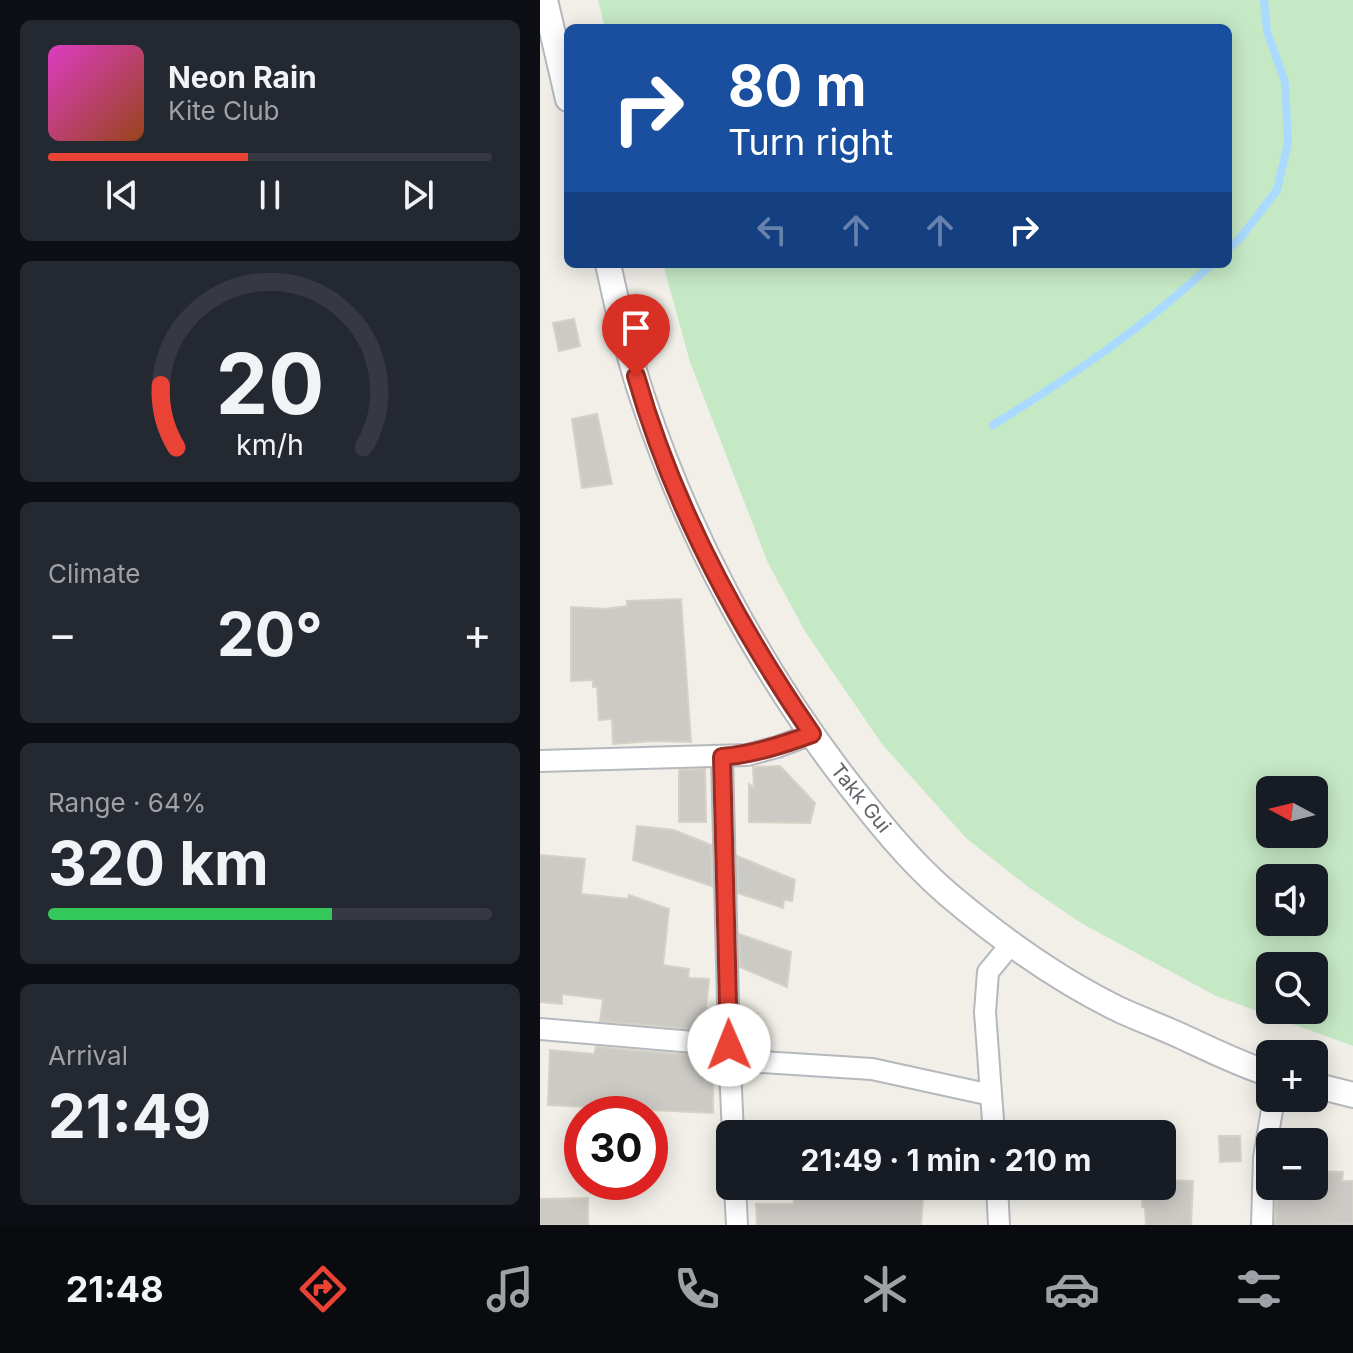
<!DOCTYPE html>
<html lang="en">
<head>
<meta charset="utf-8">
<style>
  body { margin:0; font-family:Inter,sans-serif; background:#242831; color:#f1f3f6; height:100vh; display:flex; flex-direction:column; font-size:30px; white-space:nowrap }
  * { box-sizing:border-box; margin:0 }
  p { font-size:26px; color:#9ea1a6 }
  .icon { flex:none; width:44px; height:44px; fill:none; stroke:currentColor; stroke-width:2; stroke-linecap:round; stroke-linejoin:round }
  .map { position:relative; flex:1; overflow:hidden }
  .sheet { display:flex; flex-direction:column; gap:20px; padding:20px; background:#0d0f14; width:540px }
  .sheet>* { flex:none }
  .banner { position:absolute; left:24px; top:24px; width:668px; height:244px; border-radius:12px; box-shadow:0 4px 20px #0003; background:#1a4fa0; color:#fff; overflow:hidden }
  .needle { width:52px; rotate:277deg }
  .buttons { position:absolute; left:716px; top:776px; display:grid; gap:16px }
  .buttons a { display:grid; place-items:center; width:72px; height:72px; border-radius:12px; background:#171b24; box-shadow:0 4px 20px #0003; font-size:40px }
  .speed { position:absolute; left:24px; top:1096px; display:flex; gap:16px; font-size:40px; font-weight:700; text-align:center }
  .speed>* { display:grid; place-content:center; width:104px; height:104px; border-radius:50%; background:#171b24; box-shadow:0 4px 20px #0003; line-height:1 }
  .speed .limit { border:12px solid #d22; background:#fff; color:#111 }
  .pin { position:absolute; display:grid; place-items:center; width:68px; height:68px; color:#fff; margin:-82px -34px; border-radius:50% 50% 50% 0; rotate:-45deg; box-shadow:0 0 8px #0007 }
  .pin .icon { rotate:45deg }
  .me { position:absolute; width:88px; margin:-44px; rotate:359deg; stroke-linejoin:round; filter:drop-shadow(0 0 6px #0008) }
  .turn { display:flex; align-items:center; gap:28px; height:168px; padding:0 32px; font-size:36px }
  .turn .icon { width:104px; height:104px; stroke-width:2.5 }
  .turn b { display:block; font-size:56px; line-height:68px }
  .lanes { display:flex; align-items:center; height:76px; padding:0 32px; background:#0003; justify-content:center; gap:40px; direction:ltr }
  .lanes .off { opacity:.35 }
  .big { font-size:60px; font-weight:700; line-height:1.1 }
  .sheet .card { flex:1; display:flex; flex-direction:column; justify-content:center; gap:12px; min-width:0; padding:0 28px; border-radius:12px; background:#242831 }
  .sheet .dial { align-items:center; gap:0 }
  .dial svg { height:208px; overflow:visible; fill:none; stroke:#363941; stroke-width:7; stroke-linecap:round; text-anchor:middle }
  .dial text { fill:#f1f3f6; stroke:none }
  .song { display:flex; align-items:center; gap:24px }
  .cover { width:96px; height:96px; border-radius:12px; background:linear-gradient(135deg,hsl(310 70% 55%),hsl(20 70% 35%)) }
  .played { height:8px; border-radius:4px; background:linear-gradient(90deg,#ea4335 45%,#363941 45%) }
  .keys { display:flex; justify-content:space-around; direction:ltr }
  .heat { display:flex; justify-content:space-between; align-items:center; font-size:44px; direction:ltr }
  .charge { height:12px; border-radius:6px; background:linear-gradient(90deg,#34c759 64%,#363941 0) }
  .trip { position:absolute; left:176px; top:1120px; width:460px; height:80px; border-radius:12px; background:#171b24; box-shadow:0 4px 20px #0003; font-weight:700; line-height:80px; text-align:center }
  .dock { display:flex; height:128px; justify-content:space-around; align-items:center; background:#090b0e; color:#9ea1a6 }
  .dock .icon { width:56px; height:56px }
  .dock .active { color:#ea4335 }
  .dock b { font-size:36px; color:#f1f3f6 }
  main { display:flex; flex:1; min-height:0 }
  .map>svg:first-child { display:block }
  .green { fill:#c5e8c5; fill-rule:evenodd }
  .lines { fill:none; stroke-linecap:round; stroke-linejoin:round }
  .stream { stroke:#aadaff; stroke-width:8 }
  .building { fill:#cccac5; stroke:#d6d1c6; stroke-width:2 }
  .minor-casing { stroke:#b5b8bc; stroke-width:24 }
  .tertiary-casing { stroke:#b5b8bc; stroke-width:28 }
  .minor { stroke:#fff; stroke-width:20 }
  .tertiary { stroke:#fff; stroke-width:24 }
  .route-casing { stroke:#982c22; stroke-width:20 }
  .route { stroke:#ea4335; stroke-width:14 }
  .labels { text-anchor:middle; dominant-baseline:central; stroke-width:6; stroke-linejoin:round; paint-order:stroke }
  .street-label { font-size:20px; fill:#5f6368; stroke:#fff }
</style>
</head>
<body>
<main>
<section class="sheet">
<div class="card">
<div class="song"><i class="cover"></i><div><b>Neon Rain</b><p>Kite Club</p></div></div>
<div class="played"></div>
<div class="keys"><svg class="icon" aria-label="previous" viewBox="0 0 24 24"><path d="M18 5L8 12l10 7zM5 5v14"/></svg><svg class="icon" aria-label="pause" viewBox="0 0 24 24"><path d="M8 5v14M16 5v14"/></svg><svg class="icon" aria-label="next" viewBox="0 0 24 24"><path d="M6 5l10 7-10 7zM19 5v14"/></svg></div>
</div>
<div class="card dial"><svg viewBox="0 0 100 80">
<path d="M14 69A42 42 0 1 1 86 69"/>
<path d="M14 69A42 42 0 0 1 8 45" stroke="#ea4335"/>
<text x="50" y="56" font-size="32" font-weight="700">20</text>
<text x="50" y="72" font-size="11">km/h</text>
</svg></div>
<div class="card"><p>Climate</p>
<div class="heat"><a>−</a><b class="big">20°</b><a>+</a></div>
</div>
<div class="card"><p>Range · 64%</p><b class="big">320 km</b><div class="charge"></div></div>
<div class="card"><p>Arrival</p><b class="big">21:49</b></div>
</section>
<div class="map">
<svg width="813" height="1225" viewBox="0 0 813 1225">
  <rect width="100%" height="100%" fill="#f1efe8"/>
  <path class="green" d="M58,0H813V1046L676,996L541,923L487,886L426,838L342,744L266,633L228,563L150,362L123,264H688V28H65ZM730,790H774V834H730ZM730,878H774V922H730ZM730,966H774V1010H730Z"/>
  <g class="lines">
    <g class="stream">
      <polyline points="688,249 701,237 737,190 748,143 745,82 727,31 724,0"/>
      <path d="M453,425C530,377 606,326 672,264"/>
    </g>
  </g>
  <g class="building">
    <polygon points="34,319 40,346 19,351 13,323"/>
    <polygon points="57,414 72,484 42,488 32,419"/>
    <polygon points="141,599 151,742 114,741 73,744 72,719 59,720 57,687 53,687 53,680 31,681 31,607 65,609 87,606 87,601"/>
    <polygon points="240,766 275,803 270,823 209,822 209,784 214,788 213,767"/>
    <polygon points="165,769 166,822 139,822 139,770"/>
    <polygon points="97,826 134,830 171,845 172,886 93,860"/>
    <polygon points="0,855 45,859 41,894 88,899 89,895 129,909 123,965 149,969 148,978 169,979 166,1009 175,1010 176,1031 60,1021 63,999 22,994 22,1004 0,1002"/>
    <polygon points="197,856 255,880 252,901 244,900 243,908 198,893"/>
    <polygon points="199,934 251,952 247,987 200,967"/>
    <polygon points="201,1013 218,1014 214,1046 202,1044"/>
    <polygon points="56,1047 173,1057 173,1113 8,1105 10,1050 54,1054"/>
    <polygon points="679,1136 700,1136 701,1161 680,1162"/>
    <polygon points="774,1171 803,1172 802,1181 813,1181 813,1224 735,1225 736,1186 774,1186"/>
    <polygon points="622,1180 653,1181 651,1225 606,1225 605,1207 602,1207 603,1186 622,1186"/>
    <polygon points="384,1186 381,1225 217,1225 216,1204 254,1204 253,1187"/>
    <polygon points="48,1198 48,1225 0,1225 0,1199"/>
  </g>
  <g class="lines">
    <g class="minor-casing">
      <g id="minor">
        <polyline points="182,757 189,1045"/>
        <polyline points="0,761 207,755 237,747 272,734"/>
        <polyline points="0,1029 189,1045 193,1134"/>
        <polyline points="190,1060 332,1069 451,1095"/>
        <polyline points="454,1134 445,1012 448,972 471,944"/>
        <polyline points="195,1186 197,1225"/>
        <polyline points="457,1186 459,1225"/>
        <polyline points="722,1225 724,1158 734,1098"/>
      </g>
    </g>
    <g class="tertiary-casing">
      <g id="tertiary">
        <polyline points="5,0 28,99"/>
        <path d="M68,264C78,309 88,355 103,399C148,534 217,665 304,778C336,819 369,861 409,895C461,939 518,980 580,1010C600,1019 621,1027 641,1036C671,1050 699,1064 730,1074"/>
        <polyline points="774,1085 813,1095"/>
      </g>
    </g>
    <use href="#minor" class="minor"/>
    <use href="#tertiary" class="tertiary"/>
  </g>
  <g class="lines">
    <g class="route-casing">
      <path id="route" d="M96,376C132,503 197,625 272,734C242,745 214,754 182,757L189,1045"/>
    </g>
    <use href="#route" class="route"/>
  </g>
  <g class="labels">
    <g class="street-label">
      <text transform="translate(321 798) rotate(51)">Takk Gui</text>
    </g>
  </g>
</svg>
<div class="buttons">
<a><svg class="needle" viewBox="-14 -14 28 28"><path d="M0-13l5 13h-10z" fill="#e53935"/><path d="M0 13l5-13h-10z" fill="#9ea1a6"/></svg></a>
<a><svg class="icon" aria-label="sound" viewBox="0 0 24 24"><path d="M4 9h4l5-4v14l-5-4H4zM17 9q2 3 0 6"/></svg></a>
<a><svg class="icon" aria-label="search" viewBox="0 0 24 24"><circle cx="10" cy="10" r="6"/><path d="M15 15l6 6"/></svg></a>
<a>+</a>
<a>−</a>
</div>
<div class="speed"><div class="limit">30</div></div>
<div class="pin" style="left:96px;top:376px;background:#d93025"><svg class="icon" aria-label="arrive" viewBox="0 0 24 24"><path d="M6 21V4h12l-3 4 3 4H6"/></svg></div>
<svg class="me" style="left:189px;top:1045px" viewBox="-20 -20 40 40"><circle r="19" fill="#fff"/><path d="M0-13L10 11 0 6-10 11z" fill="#ea4335"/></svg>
<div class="trip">21:49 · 1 min · 210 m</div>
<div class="banner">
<div class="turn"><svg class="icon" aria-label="right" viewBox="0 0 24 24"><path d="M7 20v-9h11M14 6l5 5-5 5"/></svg><div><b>80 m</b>Turn right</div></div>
<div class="lanes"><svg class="icon off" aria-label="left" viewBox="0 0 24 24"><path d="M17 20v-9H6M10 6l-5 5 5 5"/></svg><svg class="icon off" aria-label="ahead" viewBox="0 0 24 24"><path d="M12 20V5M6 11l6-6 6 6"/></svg><svg class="icon off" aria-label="ahead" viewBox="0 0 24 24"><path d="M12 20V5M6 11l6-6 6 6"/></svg><svg class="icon" aria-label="right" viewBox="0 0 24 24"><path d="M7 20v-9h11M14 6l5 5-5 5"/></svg></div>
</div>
</div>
</main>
<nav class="dock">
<b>21:48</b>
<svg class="icon active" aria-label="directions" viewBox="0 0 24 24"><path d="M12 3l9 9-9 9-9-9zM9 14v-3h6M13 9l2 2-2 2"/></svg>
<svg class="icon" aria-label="music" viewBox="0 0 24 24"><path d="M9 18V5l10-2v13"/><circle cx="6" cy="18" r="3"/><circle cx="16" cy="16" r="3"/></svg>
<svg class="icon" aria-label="phone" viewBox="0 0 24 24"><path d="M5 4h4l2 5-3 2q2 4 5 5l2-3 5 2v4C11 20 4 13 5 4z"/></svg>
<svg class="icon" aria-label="climate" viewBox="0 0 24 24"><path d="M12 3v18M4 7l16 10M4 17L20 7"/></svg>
<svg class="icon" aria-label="car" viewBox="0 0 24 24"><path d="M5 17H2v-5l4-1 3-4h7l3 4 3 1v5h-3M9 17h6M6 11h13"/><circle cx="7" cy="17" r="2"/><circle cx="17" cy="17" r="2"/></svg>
<svg class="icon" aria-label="filters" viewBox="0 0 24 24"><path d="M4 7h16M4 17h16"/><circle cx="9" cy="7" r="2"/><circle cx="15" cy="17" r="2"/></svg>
</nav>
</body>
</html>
